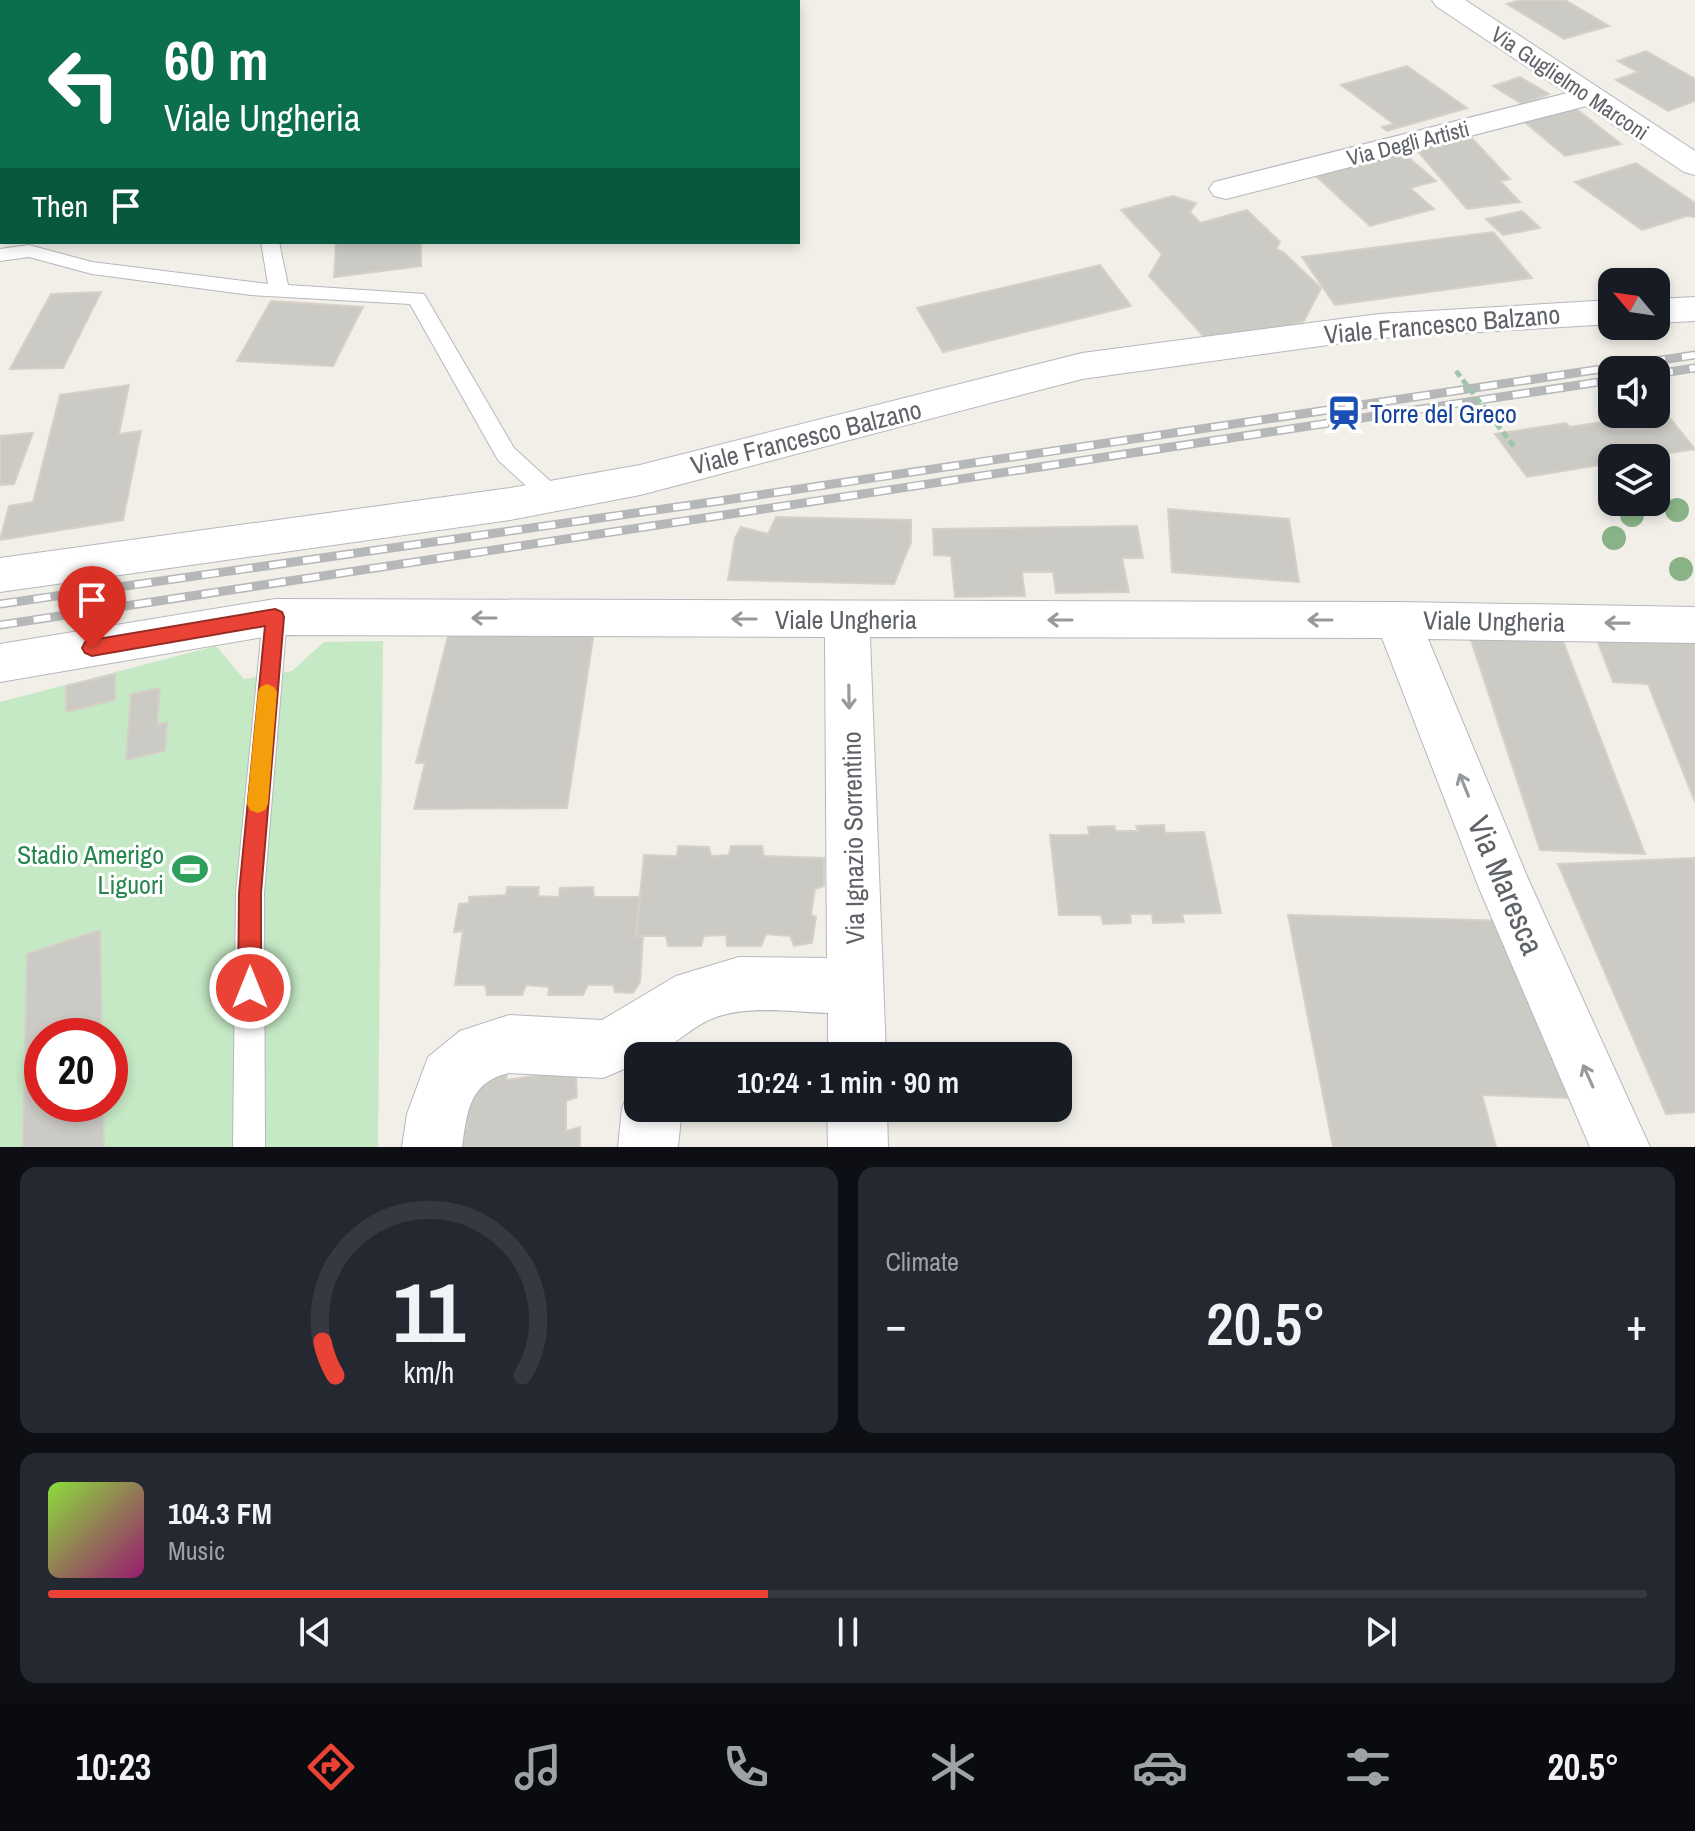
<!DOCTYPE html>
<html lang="en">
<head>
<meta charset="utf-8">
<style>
  body { margin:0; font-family:"Archivo Narrow",sans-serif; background:#242831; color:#f1f3f6; height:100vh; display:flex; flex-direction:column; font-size:30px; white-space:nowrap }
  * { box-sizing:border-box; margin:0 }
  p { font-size:26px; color:#9ea1a6 }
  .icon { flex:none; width:44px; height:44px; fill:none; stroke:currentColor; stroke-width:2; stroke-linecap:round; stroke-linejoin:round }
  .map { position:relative; height:1147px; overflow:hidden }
  .details { display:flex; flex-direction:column; gap:20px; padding:20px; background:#0d0f14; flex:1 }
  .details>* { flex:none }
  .hud { position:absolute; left:0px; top:0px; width:800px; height:244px; box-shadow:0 4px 12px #0003; background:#0b6e4f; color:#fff; overflow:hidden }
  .needle { width:52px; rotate:299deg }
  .buttons { position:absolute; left:1598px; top:268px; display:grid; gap:16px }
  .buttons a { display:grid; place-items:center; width:72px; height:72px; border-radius:16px; background:#171b24; box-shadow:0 4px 12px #0003; font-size:40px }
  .speed { position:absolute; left:24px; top:1018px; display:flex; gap:16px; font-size:40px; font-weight:700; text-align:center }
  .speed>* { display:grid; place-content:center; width:104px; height:104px; border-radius:50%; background:#171b24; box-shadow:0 4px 12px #0003; line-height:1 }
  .speed .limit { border:12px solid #d22; background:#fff; color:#111 }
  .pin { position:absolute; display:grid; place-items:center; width:68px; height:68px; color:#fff; margin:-82px -34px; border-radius:50% 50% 50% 0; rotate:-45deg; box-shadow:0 0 8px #0007 }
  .pin .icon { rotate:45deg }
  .me { position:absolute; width:88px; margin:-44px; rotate:0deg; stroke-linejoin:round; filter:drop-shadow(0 0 6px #0008) }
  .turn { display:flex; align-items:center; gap:28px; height:168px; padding:0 32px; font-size:36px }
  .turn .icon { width:104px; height:104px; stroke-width:2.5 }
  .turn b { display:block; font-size:56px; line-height:68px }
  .then { display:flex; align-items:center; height:76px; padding:0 32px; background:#0003; gap:16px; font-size:30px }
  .big { font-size:60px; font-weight:600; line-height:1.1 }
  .details .card { flex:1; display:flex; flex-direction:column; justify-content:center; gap:12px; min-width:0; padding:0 28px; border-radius:16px; background:#242831 }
  .details .dial { align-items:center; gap:0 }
  .dial svg { height:208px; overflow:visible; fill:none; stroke:#363941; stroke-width:7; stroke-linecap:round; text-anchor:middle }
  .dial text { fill:#f1f3f6; stroke:none }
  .song { display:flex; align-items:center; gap:24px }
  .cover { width:96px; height:96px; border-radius:12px; background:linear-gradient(135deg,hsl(90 70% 55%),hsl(320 70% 35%)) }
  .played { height:8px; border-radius:4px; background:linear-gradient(90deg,#ea4335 45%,#363941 45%) }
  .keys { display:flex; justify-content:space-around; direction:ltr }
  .heat { display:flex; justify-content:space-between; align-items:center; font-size:44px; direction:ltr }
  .details .tiles { flex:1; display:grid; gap:20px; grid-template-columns:1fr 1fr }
  .card:last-child { grid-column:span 2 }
  .trip { position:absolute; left:624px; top:1042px; width:448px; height:80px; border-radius:16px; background:#171b24; box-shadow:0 4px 12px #0003; font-weight:600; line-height:80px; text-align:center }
  .dock { display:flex; height:128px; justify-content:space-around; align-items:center; background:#090b0e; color:#9ea1a6 }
  .dock .icon { width:56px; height:56px }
  .dock .on { color:#ea4335 }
  .dock b { font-size:36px; color:#f1f3f6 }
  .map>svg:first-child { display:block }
  .green { fill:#c5e8c5; fill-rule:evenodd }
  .building { fill:#cccac5; stroke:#d6d1c6; stroke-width:2 }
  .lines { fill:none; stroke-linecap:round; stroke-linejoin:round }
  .lane-casing { stroke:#b5b8bc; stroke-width:2 }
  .street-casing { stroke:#b5b8bc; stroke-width:2 }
  .secondary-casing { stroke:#b6babf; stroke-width:2 }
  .lane { fill:#fff; fill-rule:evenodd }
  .street { fill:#fff; fill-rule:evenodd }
  .secondary { fill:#fff; fill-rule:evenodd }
  .rail-casing { stroke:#b6b7b8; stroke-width:9 }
  .rail { stroke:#fff; stroke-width:6; stroke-dasharray:17; stroke-linecap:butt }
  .path-bridge { stroke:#9cc7a9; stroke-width:5; stroke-dasharray:7 4; stroke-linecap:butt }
  .tree { fill:#89b387 }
  .oneway { stroke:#979a9d }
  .route { fill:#ea4335; stroke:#982c22; stroke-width:2 }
  .slow { fill:#f59e0b }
  .labels { text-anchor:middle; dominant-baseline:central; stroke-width:6; stroke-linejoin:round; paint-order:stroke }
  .far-street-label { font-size:22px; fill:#5f6368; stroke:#fff }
  .street-label { font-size:26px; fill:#5f6368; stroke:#fff }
  .transit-label { font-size:26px; fill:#164399; stroke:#fff; text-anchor:start }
  .leisure-label { font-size:26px; fill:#27864d; stroke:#fff; text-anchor:end }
  .near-street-label { font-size:32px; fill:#5f6368; stroke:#fff }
</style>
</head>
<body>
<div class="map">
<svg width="1695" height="1147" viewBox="0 0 1695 1147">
  <rect width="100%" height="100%" fill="#f1efe8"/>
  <path class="green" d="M383,641L378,1147H0V702L216,646L244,679L292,671L324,642ZM42,1036H110V1104H42Z"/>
  <g class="building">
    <polygon points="1520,0 1565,0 1609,26 1564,39 1507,4"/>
    <polygon points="1646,51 1695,79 1695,101 1668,111 1616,80 1638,72 1618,61"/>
    <polygon points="1407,66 1467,108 1387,131 1382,127 1394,124 1341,85"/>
    <polygon points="1520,77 1549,94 1522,104 1493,86"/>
    <polygon points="1574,107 1621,144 1565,156 1520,118"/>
    <polygon points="1468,134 1510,179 1500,181 1520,202 1467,209 1410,142"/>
    <polygon points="1395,146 1436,181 1410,188 1434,209 1370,226 1305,166"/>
    <polygon points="1636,163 1695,203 1695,217 1687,216 1642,230 1575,182"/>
    <polygon points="1173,196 1196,203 1190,212 1200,223 1247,210 1280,242 1276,249 1283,252 1321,288 1304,321 1215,349 1149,276 1162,254 1121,210"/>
    <polygon points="1522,211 1540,228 1503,235 1486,219"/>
    <polygon points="1493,232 1532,278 1335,305 1302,257"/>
    <polygon points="336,242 421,242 421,266 334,277"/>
    <polygon points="1100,265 1131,306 943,352 917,308"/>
    <polygon points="101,292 63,368 10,369 51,294"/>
    <polygon points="271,301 363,307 333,366 237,361"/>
    <polygon points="129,385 119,434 141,431 123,520 0,540 9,506 33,502 60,395"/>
    <polygon points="1665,412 1695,449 1641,458 1612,458 1612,463 1527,477 1495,434 1566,423 1570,427"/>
    <polygon points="33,433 14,484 0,485 0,436"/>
    <polygon points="1168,509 1289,519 1299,582 1172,572"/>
    <polygon points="776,517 911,520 911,542 894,584 728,580 735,538 741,527 768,534"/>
    <polygon points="1137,526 1143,558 1122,558 1129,592 1056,593 1053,572 1022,572 1025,596 955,597 951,556 934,555 933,529"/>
    <polygon points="1467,628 1559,631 1645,854 1540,850"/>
    <polygon points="449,632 594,632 567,808 414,809 425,763 416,763"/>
    <polygon points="1596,637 1695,642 1695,802 1648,684 1613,682"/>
    <polygon points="115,674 115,700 66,712 66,686"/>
    <polygon points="160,688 157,725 167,722 165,751 126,760 131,694"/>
    <polygon points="1164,825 1165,833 1204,832 1221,913 1182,914 1184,922 1153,923 1152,914 1130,914 1131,923 1103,924 1101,915 1059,915 1050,835 1089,835 1088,827 1114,826 1116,831 1138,831 1136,826"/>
    <polygon points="678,846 709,847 711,856 729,855 731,846 762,846 764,856 824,858 824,886 815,889 811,915 816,917 812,943 794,946 790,936 766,934 761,946 727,946 726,935 704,936 701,946 668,946 666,936 636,936 644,855 677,856"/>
    <polygon points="1695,858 1695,1112 1666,1114 1558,864"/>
    <polygon points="507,887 539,887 538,896 559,897 560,888 593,887 594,897 640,897 636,936 643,937 640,982 633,993 615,992 613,985 588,985 583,995 548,995 549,987 526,985 522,995 487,995 485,985 455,985 463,931 454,932 459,904 469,903 469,897 506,895"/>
    <polygon points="1288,915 1513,921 1569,1098 1482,1095 1496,1147 1333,1147"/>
    <polygon points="100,930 102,1036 42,1036 42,1104 103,1104 104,1147 23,1147 27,954"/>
    <polygon points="561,1072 576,1076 577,1097 566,1101 566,1131 580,1127 580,1147 463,1147 463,1134 467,1127 465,1093 471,1078 507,1073 506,1080"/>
  </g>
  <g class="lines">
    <g class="lane-casing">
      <g id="lane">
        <rect x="0" y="221" width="2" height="12"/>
        <polygon points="261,242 279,242 288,285 424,294 514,448 560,490 563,496 560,502 552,504 544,502 498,460 410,304 251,295 92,274 29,257 0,261 0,249 29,245 92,262 268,284"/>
        <polygon points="275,607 284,610 287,617 264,893 265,1147 233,1147 236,893 263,617 266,610"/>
      </g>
    </g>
    <g class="street-casing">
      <g id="street">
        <polygon points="1591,87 1602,90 1606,96 1602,102 1226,199 1214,196 1209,189 1214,182"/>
        <polygon points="1695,297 1695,321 1656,323 1656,299"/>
        <polygon points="1612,300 1612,324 1379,338 1082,379 640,495 510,520 0,592 0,558 510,488 640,465 1082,353 1379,314"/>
        <path d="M275,599L1398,602L1695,607V643L1428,639L1529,881L1650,1147H1590L1479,888L1382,638L870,637L886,1056H828V1013C790,1012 744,1004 709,1020C684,1031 667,1056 638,1056V1063L603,1078L509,1073C469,1082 467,1112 462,1147H402L407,1114L428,1057L460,1031L509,1015L602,1020L676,976L739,957L827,958L825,637L275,635L0,682V644Z"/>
        <polygon points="638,1084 638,1108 682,1108 678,1147 618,1147 622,1108 631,1087"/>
        <polygon points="827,1108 887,1108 888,1147 828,1147"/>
      </g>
    </g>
    <g class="secondary-casing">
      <polygon id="secondary" points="1432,0 1465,0 1695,151 1695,175 1684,172 1436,6"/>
    </g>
    <use href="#lane" class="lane"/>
    <use href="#street" class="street"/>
    <use href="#secondary" class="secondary"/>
    <g class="rail-casing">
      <g id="rail">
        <polyline points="1656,374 1695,368"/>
        <polyline points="0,604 719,501 1695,355"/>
        <polyline points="0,625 1612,380"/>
      </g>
    </g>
    <use href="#rail" class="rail"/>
    <polyline class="path-bridge" points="1456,371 1516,449"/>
  </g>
  <g class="tree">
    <circle cx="1677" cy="510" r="12"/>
    <circle cx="1632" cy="515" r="12"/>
    <circle cx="1614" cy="538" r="12"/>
    <circle cx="1681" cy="569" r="12"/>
  </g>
  <defs><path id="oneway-shaft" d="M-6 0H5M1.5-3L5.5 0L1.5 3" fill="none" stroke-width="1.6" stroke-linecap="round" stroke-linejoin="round" transform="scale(2)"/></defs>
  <g class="oneway">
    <use href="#oneway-shaft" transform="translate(484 618) rotate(-180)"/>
    <use href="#oneway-shaft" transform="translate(744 619) rotate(-180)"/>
    <use href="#oneway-shaft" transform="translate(1060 620) rotate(-180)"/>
    <use href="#oneway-shaft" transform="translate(1320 620) rotate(-180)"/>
    <use href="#oneway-shaft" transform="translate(1617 623) rotate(-179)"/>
    <use href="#oneway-shaft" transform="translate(849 697) rotate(89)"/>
    <use href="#oneway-shaft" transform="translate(1464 785) rotate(-112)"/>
    <use href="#oneway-shaft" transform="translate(1588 1076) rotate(-114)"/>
  </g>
  <polygon class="route" points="275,609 282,612 284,617 261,893 261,988 258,996 250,999 242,996 238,988 239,893 265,626 92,656 85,653 82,648 85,642 92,640"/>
  <polygon class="slow" points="267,684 274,687 277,692 268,804 265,810 258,813 250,810 247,804 258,692 260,687"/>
  <defs>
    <g id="station-bare" transform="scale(2.76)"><path d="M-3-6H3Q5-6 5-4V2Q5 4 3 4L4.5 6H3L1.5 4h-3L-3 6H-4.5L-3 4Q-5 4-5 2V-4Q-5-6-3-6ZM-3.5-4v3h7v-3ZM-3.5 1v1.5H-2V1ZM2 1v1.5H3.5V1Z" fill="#1a4fb4" stroke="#fff" stroke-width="2.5" paint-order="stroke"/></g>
    <g id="stadium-bare" transform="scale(2.76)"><path d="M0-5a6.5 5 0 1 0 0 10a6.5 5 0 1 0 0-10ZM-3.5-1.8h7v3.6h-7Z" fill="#2e9e5b" stroke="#fff" stroke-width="2.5" paint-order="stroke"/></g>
  </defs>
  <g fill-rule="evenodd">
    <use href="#station-bare" x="1344" y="413"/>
    <use href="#stadium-bare" x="190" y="869"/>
  </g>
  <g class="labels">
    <g class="far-street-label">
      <text transform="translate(1570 83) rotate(34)">Via Guglielmo Marconi</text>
      <text transform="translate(1408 143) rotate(-14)">Via Degli Artisti</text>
    </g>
    <g class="street-label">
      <text transform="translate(1442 324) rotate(-5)">Viale Francesco Balzano</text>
      <text transform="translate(806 437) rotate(-14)">Viale Francesco Balzano</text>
      <text x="846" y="619">Viale Ungheria</text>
      <text transform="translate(1494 621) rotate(1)">Viale Ungheria</text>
      <text transform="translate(853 838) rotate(-91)">Via Ignazio Sorrentino</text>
    </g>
    <g class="transit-label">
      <text x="1370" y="413">Torre del Greco</text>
    </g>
    <g class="leisure-label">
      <text x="164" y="854">Stadio Amerigo<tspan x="164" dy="30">Liguori</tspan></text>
    </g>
    <g class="near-street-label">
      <text transform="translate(1506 885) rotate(67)">Via Maresca</text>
    </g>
  </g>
</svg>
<div class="buttons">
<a><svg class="needle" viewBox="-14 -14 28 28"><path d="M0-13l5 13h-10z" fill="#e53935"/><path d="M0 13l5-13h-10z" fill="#9ea1a6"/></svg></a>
<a><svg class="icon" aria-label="sound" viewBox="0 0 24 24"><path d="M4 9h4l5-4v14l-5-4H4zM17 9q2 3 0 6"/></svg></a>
<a><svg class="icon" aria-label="layers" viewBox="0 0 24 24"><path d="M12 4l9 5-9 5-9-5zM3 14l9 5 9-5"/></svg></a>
</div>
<div class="speed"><div class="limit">20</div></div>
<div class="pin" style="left:92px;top:648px;background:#d93025"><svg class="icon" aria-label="arrive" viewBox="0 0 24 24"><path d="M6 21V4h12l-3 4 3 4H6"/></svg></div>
<svg class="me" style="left:250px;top:988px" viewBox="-20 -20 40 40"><circle r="17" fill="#ea4335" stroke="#fff" stroke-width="3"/><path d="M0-11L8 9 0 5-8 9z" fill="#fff"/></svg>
<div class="trip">10:24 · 1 min · 90 m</div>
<div class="hud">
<div class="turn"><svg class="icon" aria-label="left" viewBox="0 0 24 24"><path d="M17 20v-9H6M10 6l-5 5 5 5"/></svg><div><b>60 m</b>Viale Ungheria</div></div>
<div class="then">Then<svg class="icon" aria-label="arrive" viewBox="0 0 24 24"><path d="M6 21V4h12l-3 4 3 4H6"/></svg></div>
</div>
</div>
<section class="details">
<div class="tiles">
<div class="card dial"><svg viewBox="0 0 100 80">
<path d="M14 69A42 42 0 1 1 86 69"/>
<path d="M14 69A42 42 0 0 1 9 56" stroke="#ea4335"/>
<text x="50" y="56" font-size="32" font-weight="700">11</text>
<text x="50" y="72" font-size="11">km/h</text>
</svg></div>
<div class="card"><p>Climate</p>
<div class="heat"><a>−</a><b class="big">20.5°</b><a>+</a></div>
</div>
<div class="card">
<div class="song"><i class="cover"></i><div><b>104.3 FM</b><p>Music</p></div></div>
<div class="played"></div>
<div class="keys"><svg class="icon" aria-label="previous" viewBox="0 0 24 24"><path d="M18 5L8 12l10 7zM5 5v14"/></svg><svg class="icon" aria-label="pause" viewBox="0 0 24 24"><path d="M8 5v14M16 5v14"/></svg><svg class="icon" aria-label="next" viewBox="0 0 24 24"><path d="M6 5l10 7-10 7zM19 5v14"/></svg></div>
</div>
</div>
</section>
<nav class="dock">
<b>10:23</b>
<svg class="icon on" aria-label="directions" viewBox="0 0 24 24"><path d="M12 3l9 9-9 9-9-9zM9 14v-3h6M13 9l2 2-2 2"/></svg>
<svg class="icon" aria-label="music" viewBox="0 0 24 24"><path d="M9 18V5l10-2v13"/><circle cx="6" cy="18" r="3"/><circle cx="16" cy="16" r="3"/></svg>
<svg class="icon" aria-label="phone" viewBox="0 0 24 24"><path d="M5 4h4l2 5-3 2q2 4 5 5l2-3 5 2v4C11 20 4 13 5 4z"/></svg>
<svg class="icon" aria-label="climate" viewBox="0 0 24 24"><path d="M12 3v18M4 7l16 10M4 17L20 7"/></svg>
<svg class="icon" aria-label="car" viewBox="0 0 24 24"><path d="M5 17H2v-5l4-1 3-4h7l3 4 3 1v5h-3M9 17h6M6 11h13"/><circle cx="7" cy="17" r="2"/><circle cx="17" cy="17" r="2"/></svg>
<svg class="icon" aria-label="filters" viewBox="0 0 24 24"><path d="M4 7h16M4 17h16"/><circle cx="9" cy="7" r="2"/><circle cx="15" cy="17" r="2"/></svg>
<b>20.5°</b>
</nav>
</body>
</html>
